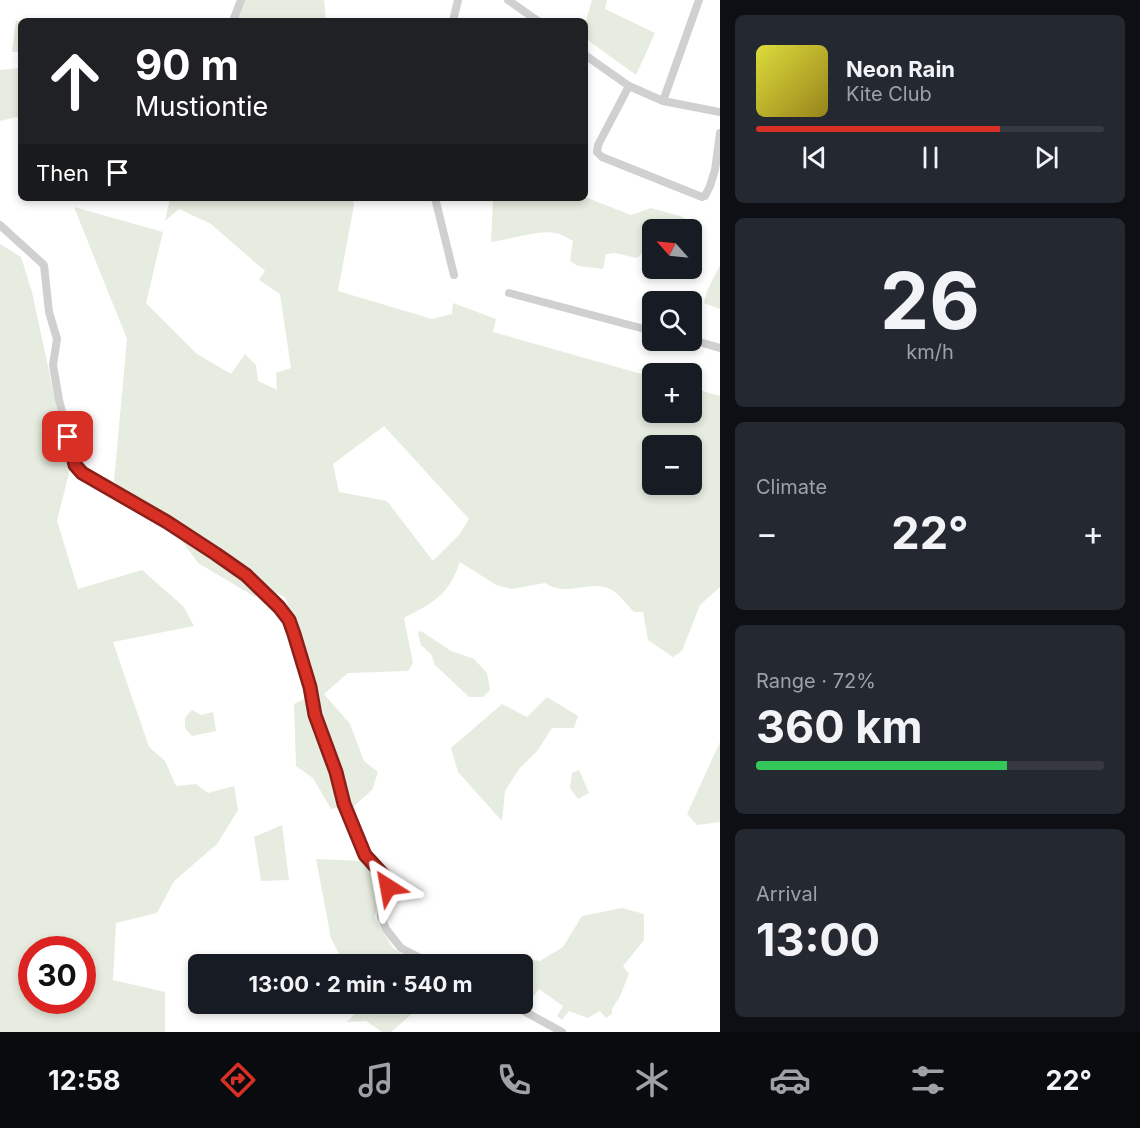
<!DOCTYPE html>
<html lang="en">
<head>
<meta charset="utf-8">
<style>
  body { margin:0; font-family:Inter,sans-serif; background:#242831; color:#f1f3f6; height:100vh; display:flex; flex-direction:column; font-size:22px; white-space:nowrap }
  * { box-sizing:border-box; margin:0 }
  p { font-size:20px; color:#9ea1a6 }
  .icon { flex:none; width:33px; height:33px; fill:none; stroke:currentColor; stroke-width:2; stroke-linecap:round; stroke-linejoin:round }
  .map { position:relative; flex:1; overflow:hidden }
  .panel { display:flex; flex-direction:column; gap:15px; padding:15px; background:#0d0f14; width:420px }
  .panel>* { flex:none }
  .guide { position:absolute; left:18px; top:18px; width:570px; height:183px; border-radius:9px; box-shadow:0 3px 9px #0003; background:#202124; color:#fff; overflow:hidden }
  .needle { width:39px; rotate:297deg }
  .buttons { position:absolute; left:642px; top:219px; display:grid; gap:12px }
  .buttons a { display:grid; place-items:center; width:60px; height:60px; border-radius:9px; background:#171b24; box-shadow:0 3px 9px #0003; font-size:30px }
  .speed { position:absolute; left:18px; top:936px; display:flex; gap:12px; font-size:30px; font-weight:700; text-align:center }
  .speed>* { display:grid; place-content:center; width:78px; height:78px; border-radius:50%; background:#171b24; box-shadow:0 3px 9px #0003; line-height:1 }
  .speed .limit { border:9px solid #d22; background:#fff; color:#111 }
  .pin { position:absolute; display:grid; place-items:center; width:51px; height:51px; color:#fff; margin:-26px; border-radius:12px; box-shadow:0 3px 9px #0006 }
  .me { position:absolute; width:66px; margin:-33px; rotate:326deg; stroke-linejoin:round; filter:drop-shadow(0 0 4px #0008) }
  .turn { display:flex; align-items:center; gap:21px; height:126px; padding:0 18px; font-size:27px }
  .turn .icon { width:78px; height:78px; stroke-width:2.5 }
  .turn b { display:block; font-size:42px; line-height:51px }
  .then { display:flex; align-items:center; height:57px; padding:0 18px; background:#0003; gap:12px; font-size:22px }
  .big { font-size:45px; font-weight:700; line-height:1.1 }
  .panel .card { flex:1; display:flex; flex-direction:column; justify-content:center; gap:9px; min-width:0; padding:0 21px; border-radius:9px; background:#242831 }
  .panel .dial { align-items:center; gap:0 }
  .dial b { font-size:78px; line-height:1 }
  .song { display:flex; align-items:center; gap:18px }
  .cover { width:72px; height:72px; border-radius:9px; background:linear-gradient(135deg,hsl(60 70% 55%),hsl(50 70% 35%)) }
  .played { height:6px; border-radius:3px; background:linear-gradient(90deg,#d93025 70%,#363941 70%) }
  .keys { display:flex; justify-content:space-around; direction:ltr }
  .heat { display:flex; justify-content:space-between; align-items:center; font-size:33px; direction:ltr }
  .charge { height:9px; border-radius:4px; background:linear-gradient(90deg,#34c759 72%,#363941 0) }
  .trip { position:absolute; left:188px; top:954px; width:345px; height:60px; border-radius:9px; background:#171b24; box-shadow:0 3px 9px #0003; font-weight:700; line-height:60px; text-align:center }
  .tabs { display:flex; height:96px; justify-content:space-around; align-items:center; background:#090b0e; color:#9ea1a6 }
  .tabs .icon { width:42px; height:42px }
  .tabs .current { color:#d93025 }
  .tabs b { font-size:27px; color:#f1f3f6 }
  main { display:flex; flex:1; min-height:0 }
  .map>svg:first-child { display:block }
  .green { fill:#e6ecdf; fill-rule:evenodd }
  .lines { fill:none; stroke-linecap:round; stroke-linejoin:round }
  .minor { stroke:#d0d0d0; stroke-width:8 }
  .route-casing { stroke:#8d1f18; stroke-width:15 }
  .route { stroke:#d93025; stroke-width:10 }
</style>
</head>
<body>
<main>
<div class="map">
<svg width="720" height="1032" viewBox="0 0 720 1032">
  <rect width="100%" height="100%" fill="#fff"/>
  <g class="green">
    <polygon points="245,0 324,0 326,21 237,21"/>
    <polygon points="592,0 607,0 605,9 655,33 636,75 585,38 585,24"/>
    <polygon points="16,21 21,21 21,52 12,52"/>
    <polygon points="21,68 21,116 0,121 0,70"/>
    <path d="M585,197L631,215L651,208L680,216L694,223L692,231L652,230C652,239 645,252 637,258L615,253L606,254L603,269L578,266L570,261L573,241C568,238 561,234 555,233C540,229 508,240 491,242L493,201L497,198Z"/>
    <path d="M170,198H352L354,205L338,291L432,319L452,314L453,303L496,319L493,332L652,377V412H692V388L720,396V587L700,605L682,651L673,657L648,640L643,612H634C627,605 619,593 610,589C588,579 568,598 545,583L512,589L496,585L460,562C448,596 434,602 404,618L413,663L408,671L348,673L324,694L350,724L364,761L378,772L372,790L353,807H342L331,809L313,778L296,766L294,704L316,693L285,597L261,587L255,597L198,563L180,538L134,509L114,481L127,339L74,207L163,232L146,303L197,354L231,374L245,354L256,365L258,381L277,390L276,373L291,368L280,294L259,280L265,271L211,224L179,209L165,221ZM384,426L469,519L459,535L433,561L387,501L339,492L333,464ZM652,446H692V484H652Z"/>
    <path d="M0,244L21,257L32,292L70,469L57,521L78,589L142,570L183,606L194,626L113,642L149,747L165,761L176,786L196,784L208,793L234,786L238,810L217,844L174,881L157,913L116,923L113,980L165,992V1032H0ZM32,950H82V1000H32Z"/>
    <polygon points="720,265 720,309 704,303 707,291"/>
    <polygon points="421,631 451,651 474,659 487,673 490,690 483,697 469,697 435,665 431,654 421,645 418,633"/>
    <polygon points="547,697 578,716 574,728 552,728 538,750 519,769 505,791 502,821 458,772 451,748 502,704 527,717"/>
    <polygon points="192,710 201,715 213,712 216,731 192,736 185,728 185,718"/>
    <polygon points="720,742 720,822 697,825 687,814"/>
    <polygon points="579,770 589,793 578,799 570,788 572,773"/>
    <polygon points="282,825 289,880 261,881 254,837"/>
    <polygon points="316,859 364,861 380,877 385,887 374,917 393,948 418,964 344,964 331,938"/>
    <polygon points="622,908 644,914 644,940 623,966 629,974 620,996 612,1009 612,1014 606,1018 600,1011 588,1018 569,1011 562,1020 557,1016 563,1006 539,989 528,1003 522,1001 522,964 512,964 520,958 540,961 563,947 582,916"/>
    <polygon points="370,1004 406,1004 414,1012 391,1032 382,1032 366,1021 347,1022 363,1005"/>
  </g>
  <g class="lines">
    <g class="minor">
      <polyline points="508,0 538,21"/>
      <polyline points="233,21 241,0"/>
      <polyline points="453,21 458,0"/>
      <polyline points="585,55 629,86 663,101 720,112"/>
      <polyline points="629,86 598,145 597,152 602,157 702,197 705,196 710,186 715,170 720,133"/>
      <polyline points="663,101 699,0"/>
      <polyline points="435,198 454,275"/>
      <polyline points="0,225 44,265 49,312 57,339 53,365 59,400 76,465 82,473 167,522 246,575 279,607 289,620 311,687 315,715 336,772 344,804 365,856 386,878 388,895 381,909 381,917 386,929 401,948 432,964"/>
      <polyline points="509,293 652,331"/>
      <polyline points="692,340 720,348"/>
      <polyline points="511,1004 562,1032"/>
    </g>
  </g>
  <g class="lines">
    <g class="route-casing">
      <polyline id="route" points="68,437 75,465 82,473 167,522 216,554 246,575 279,607 289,620 294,634 310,687 315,715 336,772 344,804 365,855 386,878 388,887"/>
    </g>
    <use href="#route" class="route"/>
  </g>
</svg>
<div class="buttons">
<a><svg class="needle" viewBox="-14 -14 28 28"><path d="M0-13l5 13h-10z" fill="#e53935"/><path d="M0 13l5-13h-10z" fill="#9ea1a6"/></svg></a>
<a><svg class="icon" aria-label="search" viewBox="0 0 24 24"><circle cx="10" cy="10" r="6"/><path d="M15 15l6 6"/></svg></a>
<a>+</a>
<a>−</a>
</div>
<div class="speed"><div class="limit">30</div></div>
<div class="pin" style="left:68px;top:437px;background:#d93025"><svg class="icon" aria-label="arrive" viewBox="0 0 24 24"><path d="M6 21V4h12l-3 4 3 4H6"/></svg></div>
<svg class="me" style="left:388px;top:887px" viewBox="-20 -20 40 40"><path d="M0-17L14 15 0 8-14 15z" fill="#d93025" stroke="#fff" stroke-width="4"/></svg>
<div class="trip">13:00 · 2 min · 540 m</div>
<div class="guide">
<div class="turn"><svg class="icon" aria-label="ahead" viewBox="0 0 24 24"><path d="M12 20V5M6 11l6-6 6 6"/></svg><div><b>90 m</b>Mustiontie</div></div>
<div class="then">Then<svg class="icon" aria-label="arrive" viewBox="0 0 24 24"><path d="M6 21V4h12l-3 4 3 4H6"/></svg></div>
</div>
</div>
<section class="panel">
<div class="card">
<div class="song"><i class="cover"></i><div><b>Neon Rain</b><p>Kite Club</p></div></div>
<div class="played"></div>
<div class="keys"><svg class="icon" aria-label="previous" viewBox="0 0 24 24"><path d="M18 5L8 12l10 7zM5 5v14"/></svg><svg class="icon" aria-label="pause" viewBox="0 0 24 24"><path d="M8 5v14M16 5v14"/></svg><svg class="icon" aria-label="next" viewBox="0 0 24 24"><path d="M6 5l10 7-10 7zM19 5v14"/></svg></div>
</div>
<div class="card dial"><b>26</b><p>km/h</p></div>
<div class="card"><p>Climate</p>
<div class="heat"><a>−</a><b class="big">22°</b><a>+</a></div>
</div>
<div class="card"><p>Range · 72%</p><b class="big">360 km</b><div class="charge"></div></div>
<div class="card"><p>Arrival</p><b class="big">13:00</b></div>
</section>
</main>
<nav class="tabs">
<b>12:58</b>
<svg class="icon current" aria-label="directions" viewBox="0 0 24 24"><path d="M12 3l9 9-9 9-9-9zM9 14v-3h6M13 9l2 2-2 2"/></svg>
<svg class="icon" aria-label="music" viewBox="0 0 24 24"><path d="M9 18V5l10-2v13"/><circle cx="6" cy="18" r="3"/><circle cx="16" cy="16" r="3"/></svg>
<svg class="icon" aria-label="phone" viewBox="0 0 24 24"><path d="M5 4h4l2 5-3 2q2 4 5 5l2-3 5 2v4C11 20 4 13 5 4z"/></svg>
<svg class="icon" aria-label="climate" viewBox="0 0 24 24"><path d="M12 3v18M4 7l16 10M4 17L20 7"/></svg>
<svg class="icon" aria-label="car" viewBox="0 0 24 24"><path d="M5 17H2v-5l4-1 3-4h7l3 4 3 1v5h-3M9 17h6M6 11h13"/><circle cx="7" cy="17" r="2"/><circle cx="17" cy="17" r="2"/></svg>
<svg class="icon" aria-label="filters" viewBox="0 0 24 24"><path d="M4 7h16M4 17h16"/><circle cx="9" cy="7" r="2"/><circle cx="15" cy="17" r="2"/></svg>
<b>22°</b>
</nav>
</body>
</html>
